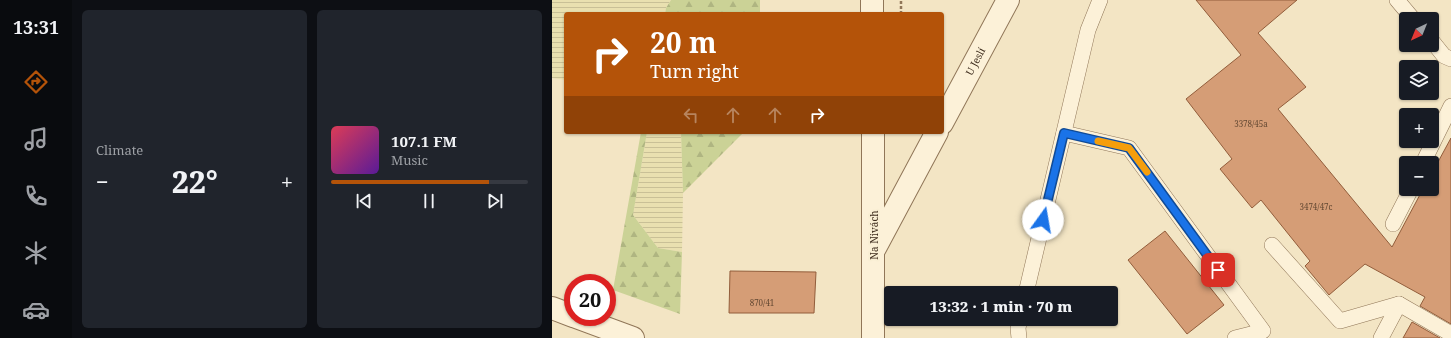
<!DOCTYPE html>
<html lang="en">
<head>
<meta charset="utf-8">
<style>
  body { margin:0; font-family:"Noto Serif",serif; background:#20242c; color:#f1f3f6; height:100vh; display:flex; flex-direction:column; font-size:15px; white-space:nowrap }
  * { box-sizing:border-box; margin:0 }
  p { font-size:13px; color:#9ea1a6 }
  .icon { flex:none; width:22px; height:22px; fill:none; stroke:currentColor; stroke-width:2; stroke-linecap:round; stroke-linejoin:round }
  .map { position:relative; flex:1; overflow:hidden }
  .drawer { display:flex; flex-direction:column; gap:10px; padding:10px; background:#0d0f14; width:480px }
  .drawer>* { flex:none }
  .top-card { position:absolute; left:12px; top:12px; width:380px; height:122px; border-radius:4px; box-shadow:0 1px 3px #0004; background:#b45309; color:#fff; overflow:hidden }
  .needle { width:26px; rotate:223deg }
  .tools { position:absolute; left:847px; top:12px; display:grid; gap:8px }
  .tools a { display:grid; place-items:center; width:40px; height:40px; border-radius:4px; background:#171b24; box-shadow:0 1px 3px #0004; font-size:20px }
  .speed { position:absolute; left:12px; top:274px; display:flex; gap:8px; font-size:20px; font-weight:700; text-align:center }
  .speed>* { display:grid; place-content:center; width:52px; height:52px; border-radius:50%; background:#171b24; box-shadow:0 1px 3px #0004; line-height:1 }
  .speed .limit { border:6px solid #d22; background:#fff; color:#111 }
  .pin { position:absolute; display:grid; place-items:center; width:34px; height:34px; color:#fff; margin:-17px; border-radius:8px; box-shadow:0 2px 6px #0006 }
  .me { position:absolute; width:44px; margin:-22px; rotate:13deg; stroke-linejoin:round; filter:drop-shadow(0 0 3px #0008) }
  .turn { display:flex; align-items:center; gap:14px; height:84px; padding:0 20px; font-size:18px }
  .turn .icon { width:52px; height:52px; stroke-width:2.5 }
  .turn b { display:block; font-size:28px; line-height:34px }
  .lanes { display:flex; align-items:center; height:38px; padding:0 20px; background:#0003; justify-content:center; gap:20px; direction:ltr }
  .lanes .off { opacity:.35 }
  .big { font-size:30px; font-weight:800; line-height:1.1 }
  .drawer .tile { flex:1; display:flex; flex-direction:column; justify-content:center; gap:6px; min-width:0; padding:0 14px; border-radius:6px; background:#20242c }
  .song { display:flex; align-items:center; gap:12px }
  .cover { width:48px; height:48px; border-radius:6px; background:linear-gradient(135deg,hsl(350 70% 55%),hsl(270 70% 35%)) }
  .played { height:4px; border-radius:2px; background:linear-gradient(90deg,#b45309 80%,#363941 80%) }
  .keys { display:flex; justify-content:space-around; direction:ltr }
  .heat { display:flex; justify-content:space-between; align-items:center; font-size:22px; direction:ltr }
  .drawer .tiles { flex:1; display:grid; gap:10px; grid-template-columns:repeat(2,1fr) }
  .trip { position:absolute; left:332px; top:286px; width:234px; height:40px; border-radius:4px; background:#171b24; box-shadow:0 1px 3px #0004; font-weight:800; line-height:40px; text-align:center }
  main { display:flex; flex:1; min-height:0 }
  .menu { display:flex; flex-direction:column; width:72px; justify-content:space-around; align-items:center; background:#090b0e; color:#9ea1a6 }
  .menu .icon { width:28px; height:28px }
  .menu .on { color:#b45309 }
  .menu b { font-size:18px; color:#f1f3f6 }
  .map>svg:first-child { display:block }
  .farmland { fill:url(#farmland-rules) }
  .forest { fill:url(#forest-firs) }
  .building { fill:#d59d76; stroke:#925d3b }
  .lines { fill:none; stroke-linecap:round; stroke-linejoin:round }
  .service-casing { stroke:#907658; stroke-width:16 }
  .minor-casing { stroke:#907658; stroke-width:24 }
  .path { stroke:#907658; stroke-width:2.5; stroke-dasharray:3 2; stroke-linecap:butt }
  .service { stroke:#fcf1d8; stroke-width:15 }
  .minor { stroke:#fcf1d8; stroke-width:22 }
  .route-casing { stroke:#114b97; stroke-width:10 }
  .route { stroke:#1a73e8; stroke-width:7 }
  .slow { stroke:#f59e0b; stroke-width:7 }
  .labels { text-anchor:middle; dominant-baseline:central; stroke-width:4; stroke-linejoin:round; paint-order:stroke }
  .number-label { font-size:8px; fill:#644933 }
  .street-label { font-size:10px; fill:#3e2d1d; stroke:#f9efd4 }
</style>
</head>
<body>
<main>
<nav class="menu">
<b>13:31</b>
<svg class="icon on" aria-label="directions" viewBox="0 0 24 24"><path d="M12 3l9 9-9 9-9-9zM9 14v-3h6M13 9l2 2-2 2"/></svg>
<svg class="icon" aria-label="music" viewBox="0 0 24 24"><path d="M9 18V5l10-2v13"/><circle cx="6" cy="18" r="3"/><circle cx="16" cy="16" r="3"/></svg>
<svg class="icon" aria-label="phone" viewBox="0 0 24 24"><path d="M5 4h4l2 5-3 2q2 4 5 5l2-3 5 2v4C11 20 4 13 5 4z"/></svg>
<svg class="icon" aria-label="climate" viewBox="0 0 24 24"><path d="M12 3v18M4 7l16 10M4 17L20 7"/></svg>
<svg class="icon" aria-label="car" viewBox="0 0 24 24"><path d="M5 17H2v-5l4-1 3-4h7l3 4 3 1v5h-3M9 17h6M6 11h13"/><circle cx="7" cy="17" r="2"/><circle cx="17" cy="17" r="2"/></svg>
</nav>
<section class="drawer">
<div class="tiles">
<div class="tile"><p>Climate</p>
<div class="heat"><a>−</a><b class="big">22°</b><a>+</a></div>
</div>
<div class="tile">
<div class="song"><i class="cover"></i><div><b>107.1 FM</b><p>Music</p></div></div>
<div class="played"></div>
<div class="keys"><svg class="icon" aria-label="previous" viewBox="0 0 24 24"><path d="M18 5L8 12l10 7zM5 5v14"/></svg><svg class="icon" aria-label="pause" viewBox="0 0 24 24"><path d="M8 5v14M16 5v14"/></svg><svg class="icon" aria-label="next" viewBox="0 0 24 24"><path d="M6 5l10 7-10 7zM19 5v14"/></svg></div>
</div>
</div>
</section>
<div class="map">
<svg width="899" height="338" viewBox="0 0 899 338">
  <defs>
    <pattern id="farmland-rules" width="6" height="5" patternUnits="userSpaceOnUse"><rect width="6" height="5" fill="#e9e0b0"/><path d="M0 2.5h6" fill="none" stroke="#c9c097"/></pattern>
    <pattern id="forest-firs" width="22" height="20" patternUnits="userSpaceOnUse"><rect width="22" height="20" fill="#cbd296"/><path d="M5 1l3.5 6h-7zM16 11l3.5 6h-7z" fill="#afb581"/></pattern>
  </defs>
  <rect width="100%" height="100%" fill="#f3e5c4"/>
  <g class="farmland">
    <polygon points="0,0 119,0 114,8 113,14 14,14 14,80 0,78"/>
    <polygon points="95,132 129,132 131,193 130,252 106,248 81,215"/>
  </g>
  <g class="forest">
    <polygon points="119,0 208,0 208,14 113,14 114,8"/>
    <polygon points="89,132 95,132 81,215 106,248 130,252 128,314 61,290"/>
    <polygon points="129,132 192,132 131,193"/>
  </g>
  <g class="building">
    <polygon points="644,0 745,0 706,33 754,87 726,109 840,247 871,189 880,189 880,173 899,138 899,324 868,306 873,297 813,264 777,295 753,266 758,261 709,200 700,208 668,169 680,159 634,99 689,55"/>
    <polygon points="613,231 672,305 635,334 576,260"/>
    <polygon points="178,271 264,272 262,313 177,313"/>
    <polygon points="860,322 888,338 851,338"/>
  </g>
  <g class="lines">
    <g class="service-casing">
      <g id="service">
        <polyline points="845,0 861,19"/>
        <polyline points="880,41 892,56 899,59"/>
        <polyline points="512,133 577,148 711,331 683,338"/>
        <polyline points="871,163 899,106"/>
        <polyline points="841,224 859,189"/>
        <polyline points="720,245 788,321 847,304"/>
        <polyline points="474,293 536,30 548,0"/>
        <polyline points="467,338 466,328 468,319"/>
        <polyline points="829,338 847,304 899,334"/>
      </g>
    </g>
    <g class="minor-casing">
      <g id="minor">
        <polyline points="320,0 320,14"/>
        <path id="s1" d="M390,123L456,0"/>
        <polyline points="321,132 321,338"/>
        <polyline points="323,248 385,132"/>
        <polyline points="0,308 21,316"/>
        <polyline points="24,317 81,338"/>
      </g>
    </g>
    <polyline class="path" points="349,14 349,0"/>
    <use href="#service" class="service"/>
    <use href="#minor" class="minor"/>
  </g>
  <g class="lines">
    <g class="route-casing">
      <polyline id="route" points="491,220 512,133 577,148 666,270"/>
    </g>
    <use href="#route" class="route"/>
    <polyline class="slow" points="546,141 577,148 595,172"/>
  </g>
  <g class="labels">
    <g class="number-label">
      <text x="699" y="123">3378/45a</text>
      <text x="764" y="206">3474/47c</text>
      <text x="210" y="302">870/41</text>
    </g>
    <g class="street-label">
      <text stroke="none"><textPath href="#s1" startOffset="70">U Jeslí</textPath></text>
      <text transform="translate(322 235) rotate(-90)">Na Nivách</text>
    </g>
  </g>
</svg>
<div class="tools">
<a><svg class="needle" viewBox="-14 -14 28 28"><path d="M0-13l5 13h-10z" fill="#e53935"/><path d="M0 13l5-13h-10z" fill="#9ea1a6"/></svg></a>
<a><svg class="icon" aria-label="layers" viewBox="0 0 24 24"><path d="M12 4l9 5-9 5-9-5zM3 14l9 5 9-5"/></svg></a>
<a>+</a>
<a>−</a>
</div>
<div class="speed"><div class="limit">20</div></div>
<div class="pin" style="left:666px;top:270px;background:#d93025"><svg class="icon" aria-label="arrive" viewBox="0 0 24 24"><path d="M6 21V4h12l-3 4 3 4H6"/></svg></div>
<svg class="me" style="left:491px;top:220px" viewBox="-20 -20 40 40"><circle r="19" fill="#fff"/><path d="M0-13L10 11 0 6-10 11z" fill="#1a73e8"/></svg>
<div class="trip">13:32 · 1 min · 70 m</div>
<div class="top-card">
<div class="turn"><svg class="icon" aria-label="right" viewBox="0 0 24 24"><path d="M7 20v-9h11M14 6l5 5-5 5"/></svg><div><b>20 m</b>Turn right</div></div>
<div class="lanes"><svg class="icon off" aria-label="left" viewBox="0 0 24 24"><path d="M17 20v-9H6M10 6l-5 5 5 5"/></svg><svg class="icon off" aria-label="ahead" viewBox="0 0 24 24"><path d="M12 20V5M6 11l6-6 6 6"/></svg><svg class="icon off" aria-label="ahead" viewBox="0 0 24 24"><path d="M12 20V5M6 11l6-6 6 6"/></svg><svg class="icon" aria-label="right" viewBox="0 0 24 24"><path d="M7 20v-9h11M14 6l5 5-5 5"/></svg></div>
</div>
</div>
</main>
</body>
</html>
